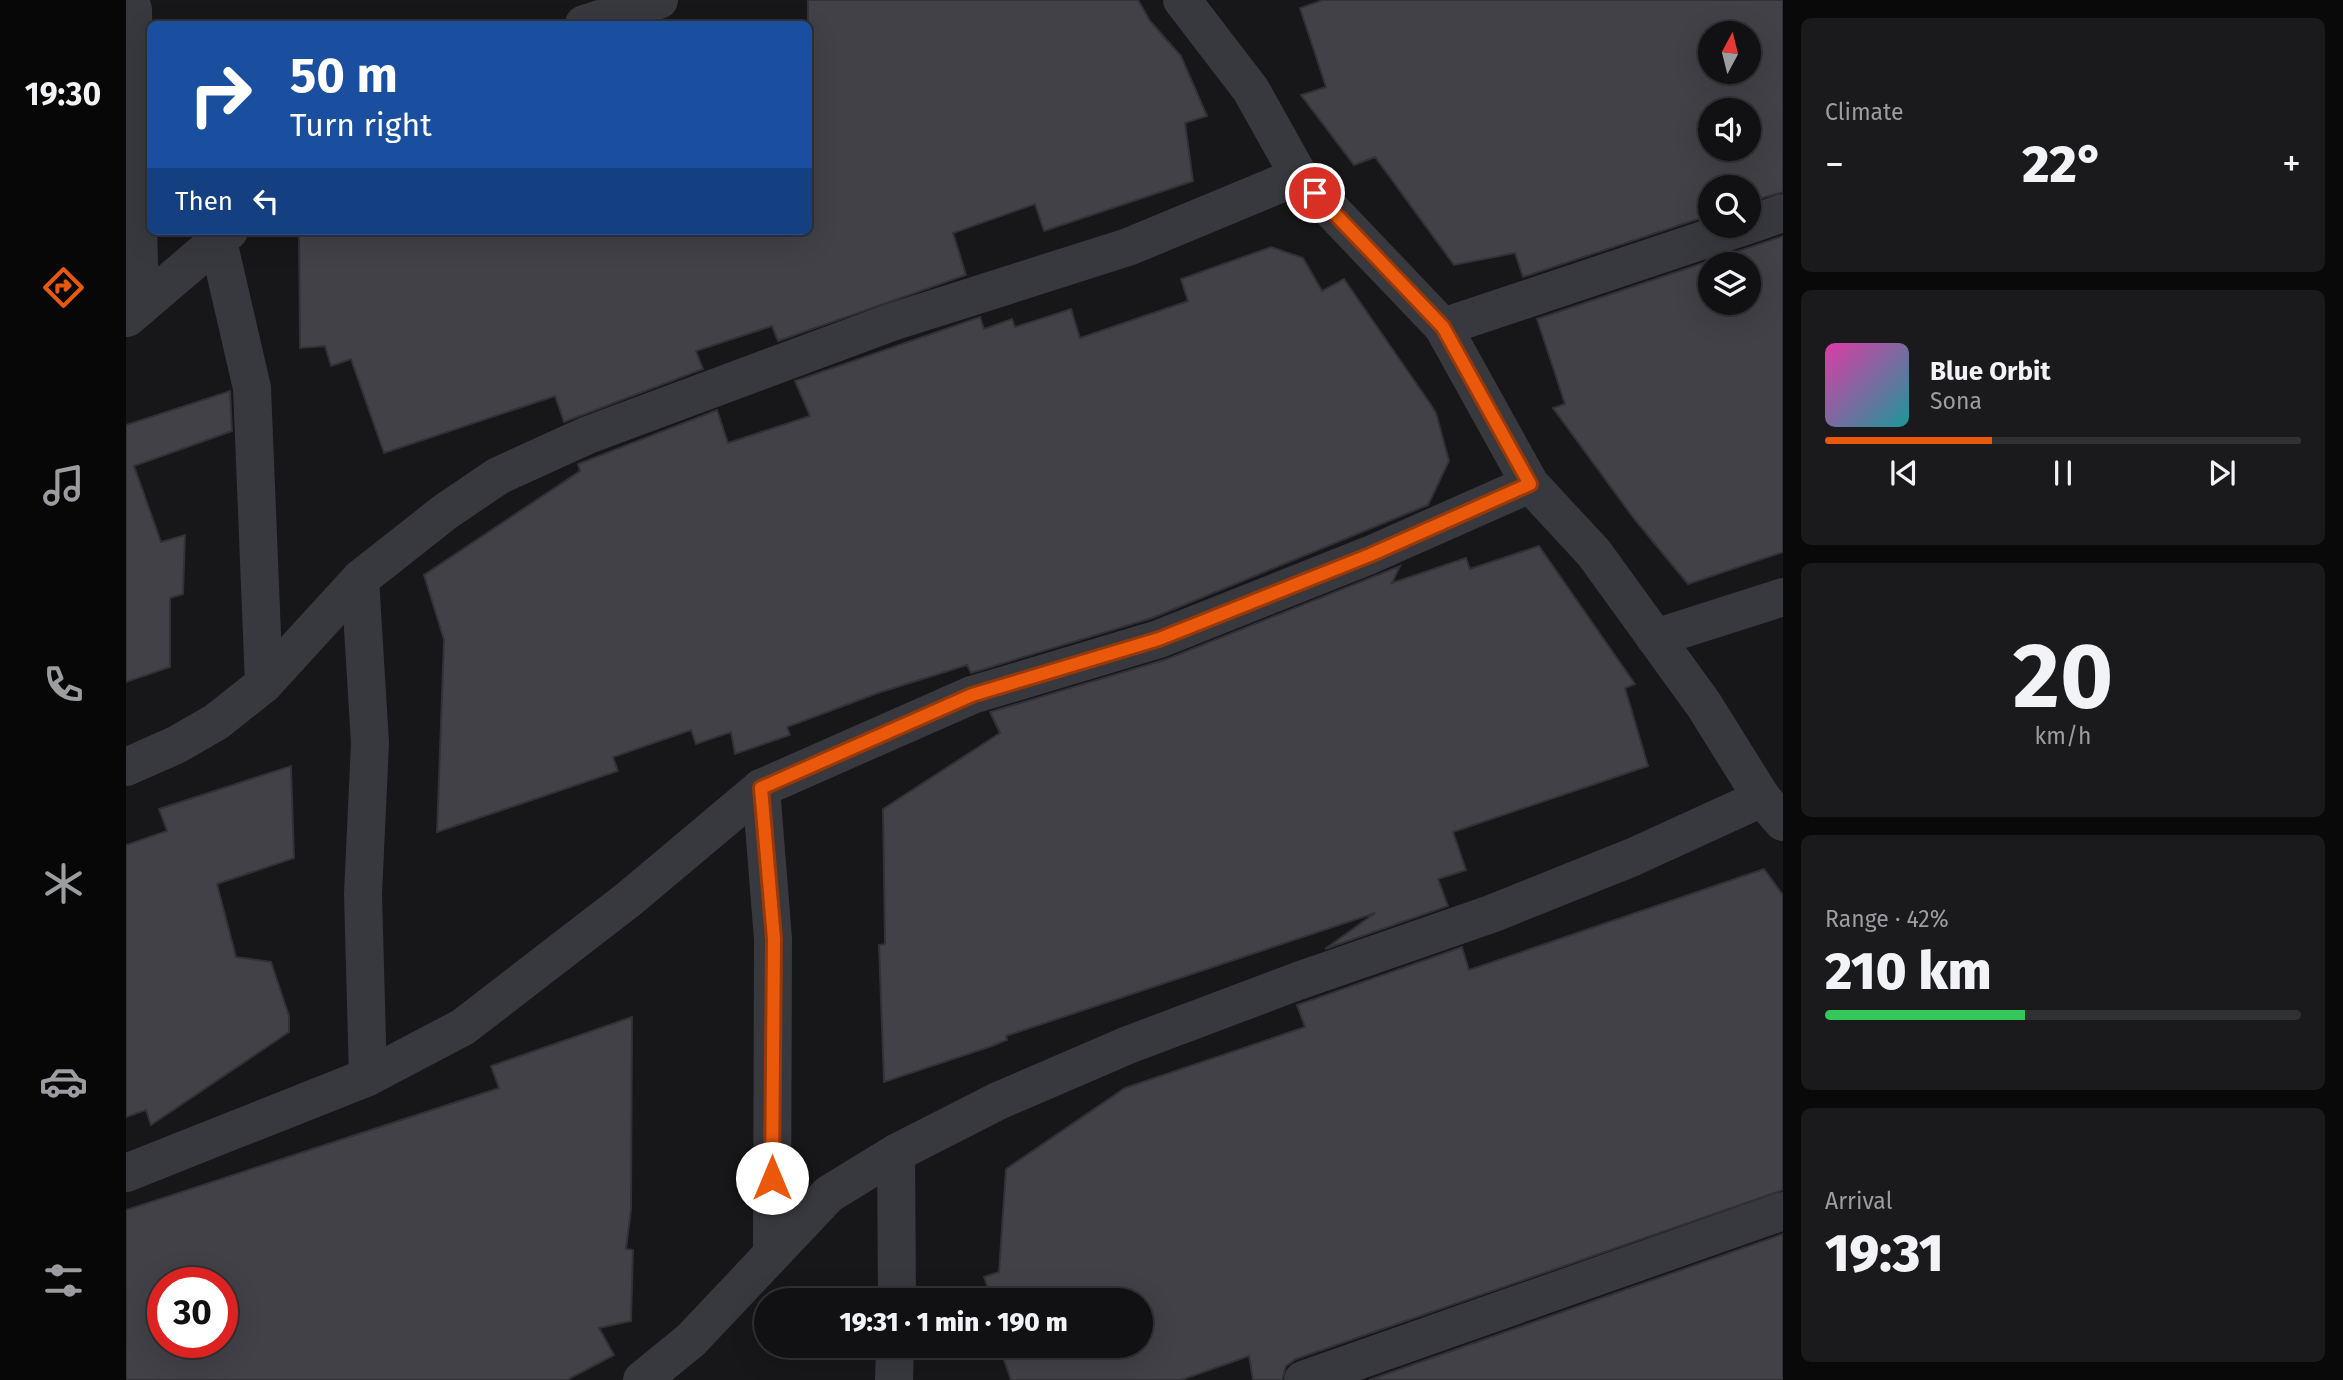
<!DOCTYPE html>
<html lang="en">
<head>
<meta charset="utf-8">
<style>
  body { margin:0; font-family:"Fira Sans",sans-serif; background:#1a1a1c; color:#f1f3f6; height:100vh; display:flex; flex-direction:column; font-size:26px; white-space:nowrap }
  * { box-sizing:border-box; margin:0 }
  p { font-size:23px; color:#9c9da0 }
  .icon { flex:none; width:38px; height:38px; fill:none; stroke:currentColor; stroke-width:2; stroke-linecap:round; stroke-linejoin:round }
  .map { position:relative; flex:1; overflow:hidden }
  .sheet { display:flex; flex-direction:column; gap:18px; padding:18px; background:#09090a; width:560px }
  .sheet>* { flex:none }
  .top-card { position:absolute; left:21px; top:21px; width:665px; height:214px; border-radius:10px; box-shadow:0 7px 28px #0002,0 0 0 2px #303133; background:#1a4fa0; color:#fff; overflow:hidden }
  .needle { width:46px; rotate:7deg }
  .tools { position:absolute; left:1572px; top:21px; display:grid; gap:14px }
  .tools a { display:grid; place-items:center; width:63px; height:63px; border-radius:50%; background:#111113; box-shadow:0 7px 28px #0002,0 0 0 2px #303133; font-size:35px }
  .speed { position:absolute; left:21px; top:1267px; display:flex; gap:14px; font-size:35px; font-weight:700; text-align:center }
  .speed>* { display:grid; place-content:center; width:91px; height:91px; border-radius:50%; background:#111113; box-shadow:0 7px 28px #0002,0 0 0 2px #303133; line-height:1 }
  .speed .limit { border:10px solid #d22; background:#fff; color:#111 }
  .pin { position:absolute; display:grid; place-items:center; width:60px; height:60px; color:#fff; margin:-30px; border:4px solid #fff; border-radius:50%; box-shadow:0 2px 7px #0007 }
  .me { position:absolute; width:77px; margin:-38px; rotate:0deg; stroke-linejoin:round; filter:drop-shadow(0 0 5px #0008) }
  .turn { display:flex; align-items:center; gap:24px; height:147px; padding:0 28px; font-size:32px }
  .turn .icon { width:91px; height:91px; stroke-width:2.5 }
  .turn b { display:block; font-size:49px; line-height:60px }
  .then { display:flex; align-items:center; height:66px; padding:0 28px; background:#0003; gap:14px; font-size:26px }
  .big { font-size:52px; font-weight:800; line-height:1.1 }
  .sheet .tile { flex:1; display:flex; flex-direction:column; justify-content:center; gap:10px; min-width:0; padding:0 24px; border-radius:10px; background:#1a1a1c }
  .sheet .dial { align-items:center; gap:0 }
  .dial b { font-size:91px; line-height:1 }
  .song { display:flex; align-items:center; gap:21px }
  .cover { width:84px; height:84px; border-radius:10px; background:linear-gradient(135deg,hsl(320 70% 55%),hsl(180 70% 35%)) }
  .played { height:7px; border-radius:4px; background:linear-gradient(90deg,#ea580c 35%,#303133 35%) }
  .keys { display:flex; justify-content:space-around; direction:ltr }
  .heat { display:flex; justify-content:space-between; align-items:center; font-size:38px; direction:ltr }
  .charge { height:10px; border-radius:5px; background:linear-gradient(90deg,#34c759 42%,#303133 0) }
  .trip { position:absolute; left:628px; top:1288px; width:399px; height:70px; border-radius:35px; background:#111113; box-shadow:0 7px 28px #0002,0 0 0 2px #303133; font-weight:800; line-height:70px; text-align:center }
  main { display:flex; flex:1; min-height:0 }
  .tabs { display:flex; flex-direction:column; width:126px; justify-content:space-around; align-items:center; background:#070708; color:#9c9da0 }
  .tabs .icon { width:49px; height:49px }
  .tabs .selected { color:#ea580c }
  .tabs b { font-size:32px; color:#f1f3f6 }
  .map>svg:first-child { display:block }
  .building { fill:#414147; stroke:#313136; stroke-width:2; fill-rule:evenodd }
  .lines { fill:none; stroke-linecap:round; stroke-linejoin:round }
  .minor { stroke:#38383f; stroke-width:38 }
  .route-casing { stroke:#983908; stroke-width:18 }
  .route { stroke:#ea580c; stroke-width:12 }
</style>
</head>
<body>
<main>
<nav class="tabs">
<b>19:30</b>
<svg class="icon selected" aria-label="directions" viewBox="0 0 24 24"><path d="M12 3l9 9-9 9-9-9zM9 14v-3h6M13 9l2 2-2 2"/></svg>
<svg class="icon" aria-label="music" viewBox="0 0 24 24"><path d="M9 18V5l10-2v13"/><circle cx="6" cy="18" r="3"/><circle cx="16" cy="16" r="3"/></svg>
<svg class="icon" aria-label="phone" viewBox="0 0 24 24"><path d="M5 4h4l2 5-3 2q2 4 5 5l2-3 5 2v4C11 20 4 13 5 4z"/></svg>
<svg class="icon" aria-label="climate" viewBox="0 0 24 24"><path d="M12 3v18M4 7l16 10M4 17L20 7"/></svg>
<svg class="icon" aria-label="car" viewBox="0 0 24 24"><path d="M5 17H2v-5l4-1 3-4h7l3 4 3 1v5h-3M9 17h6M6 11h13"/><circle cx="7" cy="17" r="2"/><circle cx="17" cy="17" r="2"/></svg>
<svg class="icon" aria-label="filters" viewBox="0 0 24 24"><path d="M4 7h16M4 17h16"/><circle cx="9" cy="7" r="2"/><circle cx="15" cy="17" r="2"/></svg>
</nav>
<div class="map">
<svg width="1657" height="1380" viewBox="0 0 1657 1380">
  <rect width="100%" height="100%" fill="#171719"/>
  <g class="building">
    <polygon points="682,0 1012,0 1024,21 1055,56 1081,116 1059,123 1067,181 918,231 909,204 827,233 840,275 652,341 646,326 570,351 577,369 438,422 429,396 258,453 225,359 205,366 199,346 174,348 173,231 682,231"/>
    <path d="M1197,0H1657V192L1622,202V187H1584V215L1397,277L1389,253L1328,265L1249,157L1228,165L1175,95L1200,87L1174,8ZM1584,33H1622V72H1584ZM1584,110H1622V149H1584Z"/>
    <path d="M1657,236V552L1562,584L1509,520L1427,408L1439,404L1411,319ZM1584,264H1622V303H1584Z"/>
    <polygon points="1145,247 1177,258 1196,291 1218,279 1303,402 1310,413 1323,461 1302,505 1026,618 845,673 841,665 752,693 661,727 664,735 609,754 605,732 570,744 565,730 487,757 492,771 311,832 318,640 298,575 454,471 452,464 591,410 602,443 684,416 669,381 854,317 858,329 886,319 889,327 945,309 954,338 1062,301 1055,279"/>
    <polygon points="104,391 106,431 8,466 35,542 59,535 57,594 44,598 44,667 0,682 0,425"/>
    <polygon points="1413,546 1509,684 1499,688 1522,766 1327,832 1340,870 1312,879 1322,906 1199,949 1249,913 880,1036 881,1040 866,1046 758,1082 753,945 759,944 757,809 874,733 864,712 1041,659 1274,566 1266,583 1340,558 1344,569"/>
    <polygon points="165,766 168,858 91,884 110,957 145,962 163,1016 163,1032 25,1125 20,1110 0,1117 0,845 41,831 33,809"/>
    <polygon points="1638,869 1657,895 1657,1190 1170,1359 1160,1366 1156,1380 1127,1380 1123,1356 1055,1380 885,1380 873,1346 1015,1346 1015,1300 866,1300 858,1277 873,1272 880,1169 999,1088 1179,1027 1171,1005 1336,947 1343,970"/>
    <path d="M506,1017L505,1209L500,1249L507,1250L505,1321L473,1328L488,1355L441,1380H0V1210L373,1088L365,1066ZM37,1283H96V1342H37Z"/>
    <polygon points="1657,1234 1657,1380 1243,1380"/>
  </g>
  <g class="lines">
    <g class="minor">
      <polyline points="4,0 7,10 14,307"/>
      <polyline points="1056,0 1125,90 1173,176 1317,327 1404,484 1468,553 1578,705 1636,798 1657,822"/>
      <polyline points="458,24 533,0"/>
      <polyline points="1622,225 1657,213"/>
      <polyline points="92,241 126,388 138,684"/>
      <polyline points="1,318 103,231"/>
      <polyline points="1317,327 1619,226"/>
      <polyline points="234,579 244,743 237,894 242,1077"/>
      <polyline points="1529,638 1657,597"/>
      <polyline points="0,767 50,745 90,722 138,684 234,579 319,512 372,476 462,435 766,322 1002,247 1173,176"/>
      <polyline points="635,788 647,939 646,1251"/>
      <polyline points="770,1153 771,1300"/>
      <polyline points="0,1173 242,1077 337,1027 503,899 635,788 846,695 1033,639 1244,555 1404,484"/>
      <polyline points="516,1380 565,1340 703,1194 770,1153 872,1101 1002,1045 1172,981 1365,914 1507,857 1636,798"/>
      <polyline points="768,1380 769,1346"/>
      <polyline points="1177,1380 1657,1211"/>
    </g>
  </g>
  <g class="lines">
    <g class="route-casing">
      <polyline id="route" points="646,1178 648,939 635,788 846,695 1033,639 1244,555 1404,484 1317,327 1189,193"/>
    </g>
    <use href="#route" class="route"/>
  </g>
</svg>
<div class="tools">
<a><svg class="needle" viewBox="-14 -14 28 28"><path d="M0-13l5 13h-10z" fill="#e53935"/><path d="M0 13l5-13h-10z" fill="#9c9da0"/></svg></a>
<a><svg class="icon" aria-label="sound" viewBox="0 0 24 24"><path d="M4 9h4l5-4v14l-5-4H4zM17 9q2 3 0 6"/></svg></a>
<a><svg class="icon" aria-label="search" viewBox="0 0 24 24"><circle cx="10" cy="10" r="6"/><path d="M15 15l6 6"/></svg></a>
<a><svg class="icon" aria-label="layers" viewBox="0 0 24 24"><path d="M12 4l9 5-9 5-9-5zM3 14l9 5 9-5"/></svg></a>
</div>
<div class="speed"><div class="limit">30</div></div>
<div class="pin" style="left:1189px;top:193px;background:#d93025"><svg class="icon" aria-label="arrive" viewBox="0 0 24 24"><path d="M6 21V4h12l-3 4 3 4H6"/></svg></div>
<svg class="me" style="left:646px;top:1178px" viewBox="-20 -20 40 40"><circle r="19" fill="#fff"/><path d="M0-13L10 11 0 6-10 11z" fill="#ea580c"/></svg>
<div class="trip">19:31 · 1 min · 190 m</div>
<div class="top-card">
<div class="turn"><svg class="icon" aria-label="right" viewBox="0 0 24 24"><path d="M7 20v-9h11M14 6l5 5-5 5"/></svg><div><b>50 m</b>Turn right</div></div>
<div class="then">Then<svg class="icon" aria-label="left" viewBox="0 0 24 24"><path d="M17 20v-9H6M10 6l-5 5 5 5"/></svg></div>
</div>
</div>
<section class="sheet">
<div class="tile"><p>Climate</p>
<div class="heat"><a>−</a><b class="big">22°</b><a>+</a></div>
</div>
<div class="tile">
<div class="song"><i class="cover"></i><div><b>Blue Orbit</b><p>Sona</p></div></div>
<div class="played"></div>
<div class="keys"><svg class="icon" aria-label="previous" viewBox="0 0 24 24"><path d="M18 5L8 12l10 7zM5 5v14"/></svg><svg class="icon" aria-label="pause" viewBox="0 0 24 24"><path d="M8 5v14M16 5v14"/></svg><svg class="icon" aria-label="next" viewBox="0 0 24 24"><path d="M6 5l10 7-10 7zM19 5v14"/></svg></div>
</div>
<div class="tile dial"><b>20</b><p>km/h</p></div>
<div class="tile"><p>Range · 42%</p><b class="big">210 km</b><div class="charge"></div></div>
<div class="tile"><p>Arrival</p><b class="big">19:31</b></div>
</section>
</main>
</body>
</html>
